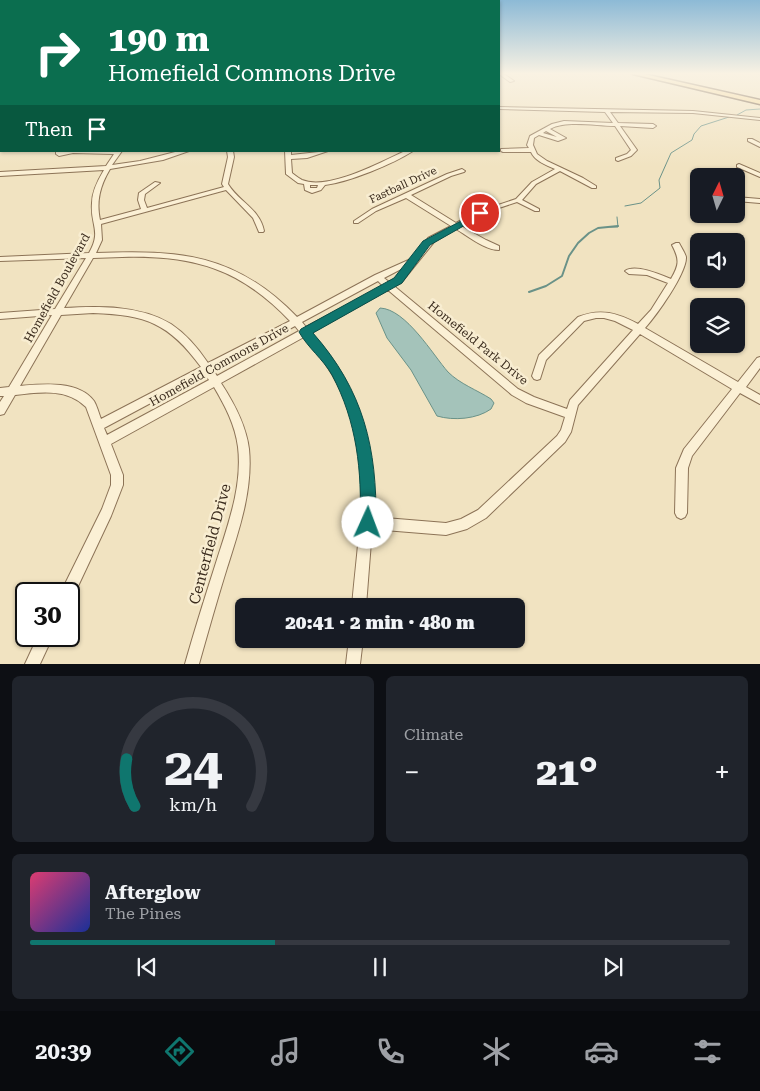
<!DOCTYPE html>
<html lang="en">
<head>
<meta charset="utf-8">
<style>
  body { margin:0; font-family:"Roboto Serif",serif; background:#20242c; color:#f1f3f6; height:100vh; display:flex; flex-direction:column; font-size:19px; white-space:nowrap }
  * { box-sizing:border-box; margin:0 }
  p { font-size:16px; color:#9ea1a6 }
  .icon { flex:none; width:28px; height:28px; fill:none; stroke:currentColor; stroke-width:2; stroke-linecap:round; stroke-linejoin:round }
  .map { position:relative; height:664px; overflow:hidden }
  .drawer { display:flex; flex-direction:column; gap:12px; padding:12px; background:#0d0f14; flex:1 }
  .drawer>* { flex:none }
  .banner { position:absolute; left:0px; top:0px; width:500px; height:152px; box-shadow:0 1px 4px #0004; background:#0b6e4f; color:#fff; overflow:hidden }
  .needle { width:32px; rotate:5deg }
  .controls { position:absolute; left:690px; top:168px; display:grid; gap:10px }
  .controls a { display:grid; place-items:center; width:55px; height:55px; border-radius:8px; background:#171b24; box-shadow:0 1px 4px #0004; font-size:25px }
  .speed { position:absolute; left:15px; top:582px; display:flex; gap:10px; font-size:25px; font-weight:700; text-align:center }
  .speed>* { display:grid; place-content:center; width:65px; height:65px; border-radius:50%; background:#171b24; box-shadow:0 1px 4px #0004; line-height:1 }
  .speed .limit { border:2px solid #111; border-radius:8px; background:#fff; color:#111 }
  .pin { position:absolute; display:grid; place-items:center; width:42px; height:42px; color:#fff; margin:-21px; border:2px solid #fff; border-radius:50%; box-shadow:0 1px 5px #0007 }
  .me { position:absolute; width:55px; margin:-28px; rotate:2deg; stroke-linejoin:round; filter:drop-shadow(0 0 4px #0008) }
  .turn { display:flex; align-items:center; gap:18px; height:105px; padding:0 25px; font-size:22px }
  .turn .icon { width:65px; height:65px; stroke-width:2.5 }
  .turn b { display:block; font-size:35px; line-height:42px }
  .then { display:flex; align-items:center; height:48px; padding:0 25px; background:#0003; gap:10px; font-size:19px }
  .big { font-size:38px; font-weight:800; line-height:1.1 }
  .drawer .tile { flex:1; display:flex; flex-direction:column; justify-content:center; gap:8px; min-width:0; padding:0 18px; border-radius:8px; background:#20242c }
  .drawer .dial { align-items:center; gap:0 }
  .dial svg { height:130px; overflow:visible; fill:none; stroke:#363941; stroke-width:7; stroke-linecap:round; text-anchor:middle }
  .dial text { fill:#f1f3f6; stroke:none }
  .song { display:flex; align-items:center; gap:15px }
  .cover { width:60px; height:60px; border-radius:8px; background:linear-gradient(135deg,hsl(340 70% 55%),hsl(230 70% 35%)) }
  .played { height:5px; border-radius:2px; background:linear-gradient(90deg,#0f766e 35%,#363941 35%) }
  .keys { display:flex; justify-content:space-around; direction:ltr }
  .heat { display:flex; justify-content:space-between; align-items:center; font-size:28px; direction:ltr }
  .drawer .tiles { flex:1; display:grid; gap:12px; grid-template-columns:1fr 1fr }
  .tile:last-child { grid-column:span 2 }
  .trip { position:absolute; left:235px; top:598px; width:290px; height:50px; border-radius:8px; background:#171b24; box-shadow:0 1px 4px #0004; font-weight:800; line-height:50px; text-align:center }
  .tabs { display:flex; height:80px; justify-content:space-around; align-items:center; background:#090b0e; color:#9ea1a6 }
  .tabs .icon { width:35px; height:35px }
  .tabs .selected { color:#0f766e }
  .tabs b { font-size:22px; color:#f1f3f6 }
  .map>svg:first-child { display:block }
  .water { fill:#a4c3ba; stroke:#6a9288 }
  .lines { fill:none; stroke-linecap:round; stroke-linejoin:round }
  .stream-far1 { stroke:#6a9288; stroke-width:1 }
  .stream { stroke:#6a9288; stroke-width:2 }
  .minor-casing { stroke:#8c7357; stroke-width:2 }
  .major-casing { stroke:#59412c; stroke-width:3 }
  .minor { fill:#fbf0d5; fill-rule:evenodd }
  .major { fill:#f6d997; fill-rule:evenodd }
  .route { fill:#0f766e; stroke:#0a4d48 }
  .labels { text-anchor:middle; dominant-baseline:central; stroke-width:5; stroke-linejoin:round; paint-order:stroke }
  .far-street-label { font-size:11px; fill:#3a2b1d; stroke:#f8edd1 }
  .street-label { font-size:12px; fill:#3a2b1d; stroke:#f8edd1 }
  .near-street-label { font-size:15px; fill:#3a2b1d; stroke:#f8edd1 }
</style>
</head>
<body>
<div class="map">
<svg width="760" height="664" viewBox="0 0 760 664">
  <rect width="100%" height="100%" fill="#f1e3c1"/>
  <path class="water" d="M380,308C406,309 433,355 448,372C460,384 477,390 491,399L494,403L491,409C477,419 454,421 437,416L411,370L387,338L376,313Z"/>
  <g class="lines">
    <g class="stream-far1">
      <polyline points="737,115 746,110 760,109"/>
      <polyline points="625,206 641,203 660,188 659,180 671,153 692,140 694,134 701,126 729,117"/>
      <polyline points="610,227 618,227 617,217"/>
    </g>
    <polyline class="stream" points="529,292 546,286 562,276 569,256 578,243 589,233 598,228 618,226"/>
    <g class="minor-casing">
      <g id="minor">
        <polygon points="499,74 504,74 514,81 510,82"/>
        <path d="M499,107L693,111L760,118V120L693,113L610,112L618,123L653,124L656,126L653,128L620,126L637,150L631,156L618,161L616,160V158L627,154L631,150L615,126C596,126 566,120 550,129L566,138L558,141L539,135L534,138L533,145L537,154L547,161L583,178L596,186V188H592L560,171L536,184L522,200L539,209V211H535L517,202L481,214L461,226L486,240L499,246V250C485,250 468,236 456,229L434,242L401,283L394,286L518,389L534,397L567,409L570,400L633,330L615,321L604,318H596L584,321L546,360L540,379L537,380L534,379L532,376L539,355L578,317C601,308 617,313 638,324L651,310L668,283L647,275L629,274L625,271C635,264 659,274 671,279C679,265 680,260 672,245L676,243H679C681,247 685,253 686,257C687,273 656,316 645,328L738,382L757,358L760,357V368L746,387L760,395V404L740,393L692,456L688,468L687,513L685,517L681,519L677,517L675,513L676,468L684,449L732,389L640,334L578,405L571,432L565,442L486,518L467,529L446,535L372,529L366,606H352C361,504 381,420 304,337L221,383C234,403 246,425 249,449C253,490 239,530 227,568C217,600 208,632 199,664H185C194,632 204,600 214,569C226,530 243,488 238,447C235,424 225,406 214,387L111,444L123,475V485L111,516L72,599L69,600V594H60L102,509L111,485V475L86,407C67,388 40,392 15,395L4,414L0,415V402L4,396H0V388L9,387L52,315L0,319V313L55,309L86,258L0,261V257L89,253C102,231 90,225 92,203C92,191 98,180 104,170L0,176V172L106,166L114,154L73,153L59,156L56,154V151H122L112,165L140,161L179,151H189L163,160L110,169C100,186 96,201 100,220L141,209L138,200L139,193L155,182L160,183L145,194L144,200L147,208L224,187L222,184L228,157L227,151H233L234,157L228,184C239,202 260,209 264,231L263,232H259L253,218L226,190L101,224L102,240L96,253C180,250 235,253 297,317L375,275L413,258L428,238L451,226L406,198L376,211L358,223H354V221L372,209L447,174L462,169L465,171L464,172L451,176L411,195L456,223L477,212L516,199L532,182L555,169C546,165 535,161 531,152H503L501,151V149L529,148L527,145L530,136L552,124L564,121L613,123L605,112L499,109ZM546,131L557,137L543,133ZM122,257C192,255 240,268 290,321L208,363C198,348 186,334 171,324C140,305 99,306 64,308L93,258ZM405,267L395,279L389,282L384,278ZM378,281L383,286L306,327L302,322ZM388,290L512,395L526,403L565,417L561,430L557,436L478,510L461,519L446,523L373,517C376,447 360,385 311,333ZM93,313C146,315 169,323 201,367L101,419C99,414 97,406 94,401C78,380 42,384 20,386L61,315ZM295,326L299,331L217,376L213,370ZM205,374L209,380L107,435L104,428Z"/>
        <polygon points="748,139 752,139 760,143 760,147 748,141"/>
        <path d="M285,151H291V155L328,151L307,158L291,159L292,173C295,175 298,178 302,180C328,191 381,162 405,151H413C393,164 349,182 325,185L321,190L312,193L305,190L304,184L298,183L286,174ZM310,185H318L317,188H310Z"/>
        <polygon points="739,164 760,173 760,177 737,167 737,165"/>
        <polygon points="736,197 760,199 760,203 736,201"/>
        <polygon points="38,636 53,636 40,664 25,664"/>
        <polygon points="349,639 363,639 360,664 346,664"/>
      </g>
    </g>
    <g class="major-casing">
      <polygon id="major" points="633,74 644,74 760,100 760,104"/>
    </g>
    <use href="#minor" class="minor"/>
    <use href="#major" class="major"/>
  </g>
  <linearGradient id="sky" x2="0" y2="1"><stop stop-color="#8dbad6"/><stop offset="0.44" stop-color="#f9f2e3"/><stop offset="1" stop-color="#f9f2e3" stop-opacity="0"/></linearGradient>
  <rect width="760" height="167" fill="url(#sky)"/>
  <path class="route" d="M480,211L483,212V215L430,245L402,283L313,333C364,391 377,448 376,523L373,529L368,531L362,529L360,523C362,471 357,422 332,375C323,359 308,348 299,332L301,329L394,278L423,241Z"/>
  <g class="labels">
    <g class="far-street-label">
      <text transform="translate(403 185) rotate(-25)">Fastball Drive</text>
    </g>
    <g class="street-label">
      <text transform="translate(57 288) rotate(-61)">Homefield Boulevard</text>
      <text transform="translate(478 343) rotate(39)">Homefield Park Drive</text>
      <text transform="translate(219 365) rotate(-29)">Homefield Commons Drive</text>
    </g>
    <g class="near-street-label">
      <text transform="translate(210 544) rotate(-75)">Centerfield Drive</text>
    </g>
  </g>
</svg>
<div class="controls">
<a><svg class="needle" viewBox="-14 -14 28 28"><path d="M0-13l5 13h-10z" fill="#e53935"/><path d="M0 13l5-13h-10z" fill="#9ea1a6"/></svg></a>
<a><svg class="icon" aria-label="sound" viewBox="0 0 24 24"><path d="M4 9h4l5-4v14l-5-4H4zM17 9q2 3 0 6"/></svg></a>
<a><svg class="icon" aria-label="layers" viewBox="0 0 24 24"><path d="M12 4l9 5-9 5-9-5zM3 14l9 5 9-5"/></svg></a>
</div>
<div class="speed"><div class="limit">30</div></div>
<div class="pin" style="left:480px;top:213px;background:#d93025"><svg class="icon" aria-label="arrive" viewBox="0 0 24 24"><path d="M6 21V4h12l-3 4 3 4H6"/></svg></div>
<svg class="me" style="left:368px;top:523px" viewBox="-20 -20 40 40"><circle r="19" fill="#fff"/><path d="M0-13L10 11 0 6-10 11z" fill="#0f766e"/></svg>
<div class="trip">20:41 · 2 min · 480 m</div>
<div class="banner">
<div class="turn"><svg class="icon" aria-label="right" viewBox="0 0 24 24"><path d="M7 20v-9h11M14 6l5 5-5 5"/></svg><div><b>190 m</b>Homefield Commons Drive</div></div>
<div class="then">Then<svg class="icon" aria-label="arrive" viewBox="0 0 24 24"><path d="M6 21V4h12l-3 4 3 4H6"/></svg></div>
</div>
</div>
<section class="drawer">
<div class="tiles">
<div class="tile dial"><svg viewBox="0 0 100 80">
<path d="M14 69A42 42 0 1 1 86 69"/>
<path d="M14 69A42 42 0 0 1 9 40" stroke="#0f766e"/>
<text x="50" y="56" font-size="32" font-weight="700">24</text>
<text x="50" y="72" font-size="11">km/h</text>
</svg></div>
<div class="tile"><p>Climate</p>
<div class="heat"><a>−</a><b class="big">21°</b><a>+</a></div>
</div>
<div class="tile">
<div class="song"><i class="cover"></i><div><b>Afterglow</b><p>The Pines</p></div></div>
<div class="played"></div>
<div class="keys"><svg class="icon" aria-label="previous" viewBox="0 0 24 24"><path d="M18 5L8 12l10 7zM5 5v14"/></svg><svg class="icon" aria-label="pause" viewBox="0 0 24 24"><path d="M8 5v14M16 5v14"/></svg><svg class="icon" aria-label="next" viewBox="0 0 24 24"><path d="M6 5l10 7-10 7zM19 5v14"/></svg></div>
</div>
</div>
</section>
<nav class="tabs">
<b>20:39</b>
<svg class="icon selected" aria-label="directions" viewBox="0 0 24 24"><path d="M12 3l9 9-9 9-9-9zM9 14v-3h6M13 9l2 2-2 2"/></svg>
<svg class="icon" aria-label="music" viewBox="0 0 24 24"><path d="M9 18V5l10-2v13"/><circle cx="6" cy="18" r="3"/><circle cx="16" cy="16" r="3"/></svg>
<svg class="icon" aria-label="phone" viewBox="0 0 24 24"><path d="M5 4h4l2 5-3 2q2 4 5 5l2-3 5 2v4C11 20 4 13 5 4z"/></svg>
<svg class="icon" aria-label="climate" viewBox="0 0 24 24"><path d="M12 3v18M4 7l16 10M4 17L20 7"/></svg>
<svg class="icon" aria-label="car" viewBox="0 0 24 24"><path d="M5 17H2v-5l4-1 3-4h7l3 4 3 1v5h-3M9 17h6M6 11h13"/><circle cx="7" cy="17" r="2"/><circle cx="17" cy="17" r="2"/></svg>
<svg class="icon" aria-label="filters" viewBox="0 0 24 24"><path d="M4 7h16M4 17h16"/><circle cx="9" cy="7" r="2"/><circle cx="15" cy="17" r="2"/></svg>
</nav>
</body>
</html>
